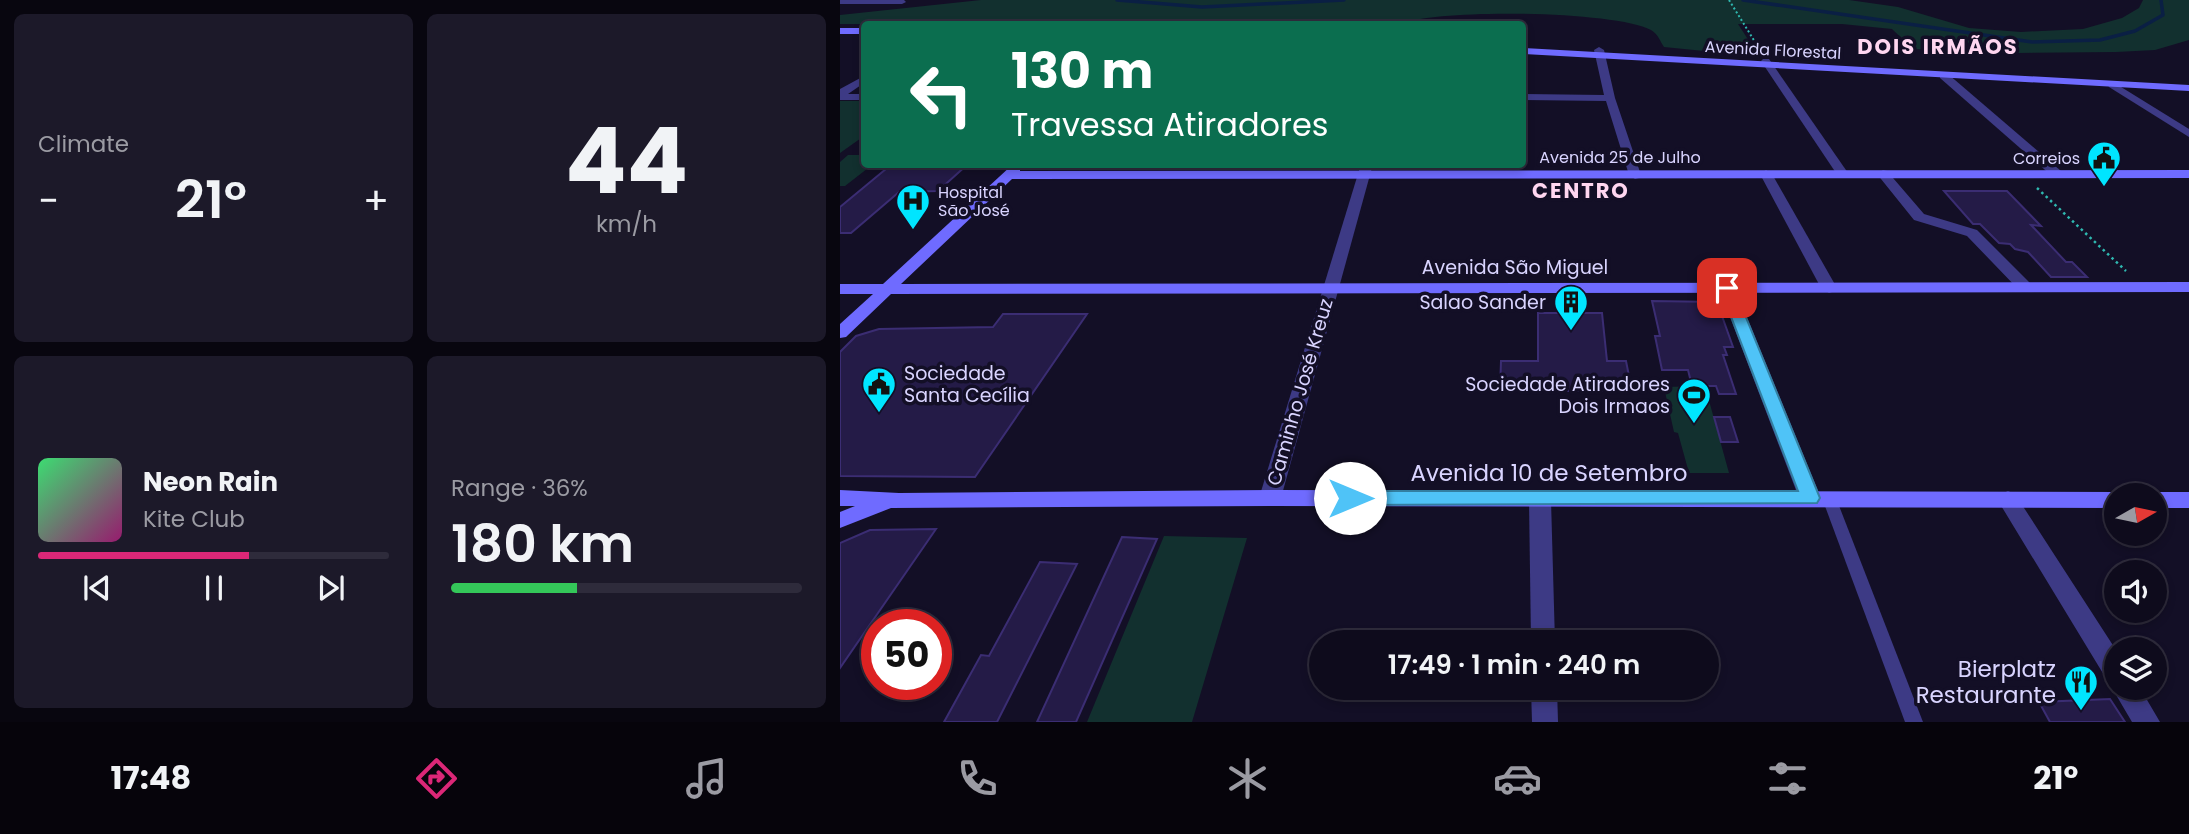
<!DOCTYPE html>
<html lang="en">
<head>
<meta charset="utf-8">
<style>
  body { margin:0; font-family:Poppins,sans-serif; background:#1c1929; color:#f1f3f6; height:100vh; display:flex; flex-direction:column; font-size:26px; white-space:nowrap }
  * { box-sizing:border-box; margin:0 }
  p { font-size:23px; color:#9b9ba3 }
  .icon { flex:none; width:38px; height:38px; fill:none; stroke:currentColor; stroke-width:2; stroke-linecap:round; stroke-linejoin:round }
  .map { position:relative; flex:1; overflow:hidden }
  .drawer { display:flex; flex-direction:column; gap:14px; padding:14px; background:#08060f; width:840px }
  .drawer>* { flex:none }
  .hud { position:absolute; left:21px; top:21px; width:665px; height:147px; border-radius:7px; box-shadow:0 4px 10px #0003,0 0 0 2px #2e2b3b; background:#0b6e4f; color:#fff; overflow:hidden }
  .needle { width:46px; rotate:81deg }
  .buttons { position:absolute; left:1264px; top:483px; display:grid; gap:14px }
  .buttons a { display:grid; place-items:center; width:63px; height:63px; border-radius:50%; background:#0e0b1c; box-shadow:0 4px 10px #0003,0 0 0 2px #2e2b3b; font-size:35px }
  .speed { position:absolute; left:21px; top:609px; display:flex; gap:14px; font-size:35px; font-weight:700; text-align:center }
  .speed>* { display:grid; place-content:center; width:91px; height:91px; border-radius:50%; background:#0e0b1c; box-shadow:0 4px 10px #0003,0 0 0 2px #2e2b3b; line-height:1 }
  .speed .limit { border:10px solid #d22; background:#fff; color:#111 }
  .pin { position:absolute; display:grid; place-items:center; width:60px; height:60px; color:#fff; margin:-30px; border-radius:14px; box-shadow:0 4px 10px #0006 }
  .me { position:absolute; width:77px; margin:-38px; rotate:90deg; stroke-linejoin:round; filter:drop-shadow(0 0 5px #0008) }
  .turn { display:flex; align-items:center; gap:24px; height:147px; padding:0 35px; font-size:32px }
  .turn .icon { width:91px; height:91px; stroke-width:2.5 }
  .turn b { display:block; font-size:49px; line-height:60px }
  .big { font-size:52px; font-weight:600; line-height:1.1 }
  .drawer .widget { flex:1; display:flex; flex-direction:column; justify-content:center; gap:10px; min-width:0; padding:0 24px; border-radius:10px; background:#1c1929 }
  .drawer .dial { align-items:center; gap:0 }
  .dial b { font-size:91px; line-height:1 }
  .song { display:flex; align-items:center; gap:21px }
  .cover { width:84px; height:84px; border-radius:10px; background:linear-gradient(135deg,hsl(140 70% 55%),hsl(320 70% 35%)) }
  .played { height:7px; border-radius:4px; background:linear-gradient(90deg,#db2777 60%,#2e2b3b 60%) }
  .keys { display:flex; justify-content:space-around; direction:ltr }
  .heat { display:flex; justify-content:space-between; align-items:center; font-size:38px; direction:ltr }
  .charge { height:10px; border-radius:5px; background:linear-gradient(90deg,#34c759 36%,#2e2b3b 0) }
  .drawer .tiles { flex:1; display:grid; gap:14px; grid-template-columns:repeat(2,1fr) }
  .trip { position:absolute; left:469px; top:630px; width:410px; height:70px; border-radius:35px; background:#0e0b1c; box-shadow:0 4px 10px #0003,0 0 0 2px #2e2b3b; font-weight:600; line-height:70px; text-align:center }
  .tab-bar { display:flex; height:112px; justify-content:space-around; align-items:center; background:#06040b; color:#9b9ba3 }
  .tab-bar .icon { width:49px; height:49px }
  .tab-bar .on { color:#db2777 }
  .tab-bar b { font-size:32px; color:#f1f3f6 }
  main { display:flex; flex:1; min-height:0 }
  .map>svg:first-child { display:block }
  .green { fill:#12302f }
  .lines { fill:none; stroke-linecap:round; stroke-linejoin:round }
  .stream { stroke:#0a1f44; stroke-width:3.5 }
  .building { fill:#241b47; stroke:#3b2d73; stroke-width:2 }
  .path-far1 { stroke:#2fb8b0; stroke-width:2; stroke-dasharray:2 2.5; stroke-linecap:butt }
  .path { stroke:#2fb8b0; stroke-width:2.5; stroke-dasharray:2.5 3.5; stroke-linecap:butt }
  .service { fill:#3d3a85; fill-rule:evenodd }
  .pedestrian { fill:#3d3a85; fill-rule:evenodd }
  .minor { fill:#3d3a85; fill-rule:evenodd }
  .secondary { fill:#6f6bff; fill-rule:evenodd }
  .route { fill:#4fc3f7; stroke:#337fa1; stroke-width:2 }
  .labels { text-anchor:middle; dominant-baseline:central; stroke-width:7; stroke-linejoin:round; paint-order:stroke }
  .far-street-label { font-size:16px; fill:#d9d4ff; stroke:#130f26 }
  .far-poi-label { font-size:16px; fill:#d9d4ff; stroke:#130f26; text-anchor:end }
  .street-label { font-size:19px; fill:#d9d4ff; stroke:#130f26 }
  .poi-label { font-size:19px; fill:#d9d4ff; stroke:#130f26; text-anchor:end }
  .far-district-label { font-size:21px; font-weight:bold; letter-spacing:2px; fill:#ffd6f0; stroke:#130f26 }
  .near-street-label { font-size:23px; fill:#d9d4ff; stroke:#130f26 }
  .near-poi-label { font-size:23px; fill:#d9d4ff; stroke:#130f26; text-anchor:end }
</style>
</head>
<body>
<main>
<section class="drawer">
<div class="tiles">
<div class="widget"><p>Climate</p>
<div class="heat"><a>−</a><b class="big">21°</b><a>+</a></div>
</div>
<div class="widget dial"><b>44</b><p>km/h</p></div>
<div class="widget">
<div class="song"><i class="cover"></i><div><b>Neon Rain</b><p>Kite Club</p></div></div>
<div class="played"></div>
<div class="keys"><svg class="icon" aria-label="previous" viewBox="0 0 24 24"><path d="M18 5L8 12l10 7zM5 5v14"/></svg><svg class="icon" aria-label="pause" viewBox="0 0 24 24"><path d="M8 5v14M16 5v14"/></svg><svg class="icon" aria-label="next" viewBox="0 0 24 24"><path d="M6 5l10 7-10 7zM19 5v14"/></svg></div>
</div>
<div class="widget"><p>Range · 36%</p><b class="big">180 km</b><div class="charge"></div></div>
</div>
</section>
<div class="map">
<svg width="1349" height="722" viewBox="0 0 1349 722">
  <rect width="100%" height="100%" fill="#130f26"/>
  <g class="green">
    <path d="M141,0H1009L1058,7L1129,28L1181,32L1243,29L1282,18L1299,8L1303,0H1349V40L1315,50L1276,52L1177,53L1073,49L1052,29L1002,24H898L911,44L908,48L874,52L824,47C820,41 818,34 811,30C775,11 598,8 561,24H0V15Z"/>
    <polygon points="0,101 24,101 24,136 0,153"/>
    <polygon points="8,155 24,155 24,164 32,165 5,186 0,186 0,162"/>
    <polygon points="865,386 889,473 849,473 838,433 834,432 824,387"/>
    <polygon points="324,536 407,538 352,722 247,722"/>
  </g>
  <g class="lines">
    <g class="stream">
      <polyline points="277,0 362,7 504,0"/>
      <polyline points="903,0 1192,42 1260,40 1295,31 1323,15 1321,0"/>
    </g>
  </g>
  <g class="building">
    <polygon points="52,164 128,164 98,191 59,192 11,233 0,233 0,207"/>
    <polygon points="1104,191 1167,191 1201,226 1191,225 1226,262 1232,262 1247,277 1211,277 1188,252 1175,249 1170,244 1159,243 1140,224 1133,224"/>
    <polygon points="812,301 877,302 893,347 884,347 887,355 883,355 896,394 879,394 876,386 852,386 848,370 822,370 815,336 820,336"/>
    <polygon points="698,313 762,313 767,361 786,361 792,391 660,391 661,361 698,361"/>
    <polygon points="163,314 247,314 135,477 0,476 0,352 16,336 39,329 153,327"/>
    <polygon points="874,417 890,417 898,442 881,442"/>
    <polygon points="96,529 0,668 0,543 30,530"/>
    <polygon points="282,537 317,539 236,722 197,722"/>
    <polygon points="200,562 237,564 157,722 104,722 141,655 149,656"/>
    <polygon points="1270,699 1285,722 1210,722 1199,702"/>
  </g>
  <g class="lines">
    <polyline class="path-far1" points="889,0 920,50"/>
    <polyline class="path" points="1197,188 1286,271"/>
    <polygon class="service" points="989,493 994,494 996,498 1083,722 1065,722 982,498 984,494"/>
    <g class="pedestrian">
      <polygon points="521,164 533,164 441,498 437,503 430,506 423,503 419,498"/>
      <polygon points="1043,170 1047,171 1084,214 1137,230 1191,284 1193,287 1191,290 1179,290 1127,236 1074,220 1037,174"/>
    </g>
    <g class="minor">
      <polygon points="0,0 64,0 66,2 62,4 0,4"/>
      <polygon points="759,47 764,50 775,98 801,175 799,178 795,179 789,175 766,101 682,100 682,94 764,95 754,50"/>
      <polygon points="923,59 929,59 1008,173 1006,176 998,176 921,61"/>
      <polygon points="1100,74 1108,74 1221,171 1221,177 1213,177 1100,78"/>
      <polygon points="24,76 24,83 8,94 24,94 24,100 0,100 0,89"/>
      <polygon points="1273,82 1349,129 1349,137 1269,87 1268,85"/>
      <polygon points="926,170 932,174 997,288 995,291 989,293 981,288 920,174"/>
      <polygon points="887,283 895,288 981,498 977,503 970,506 963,503 959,498 879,288"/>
      <polygon points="1168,491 1175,494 1276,650 1276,688 1300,688 1320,722 1292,722 1272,688 1274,683 1267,680 1157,499 1161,494"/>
      <polygon points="700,492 707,495 711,500 715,642 691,642 689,500 693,495"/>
      <polygon points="691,688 717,688 718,722 692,722"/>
    </g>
    <g class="secondary">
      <rect x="0" y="28" width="24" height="6"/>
      <polygon points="682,48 1349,85 1349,91 682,54"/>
      <polygon points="172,165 180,165 180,171 1349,170 1349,178 172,179 61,284 1349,282 1349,292 51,294 6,337 0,338 0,324 33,294 0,294 0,284 43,284"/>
      <polygon points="0,490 59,493 430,490 1276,492 1284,495 1276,495 1276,508 430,506 51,508 0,528 0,512 15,506 0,506"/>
      <polygon points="1314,492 1349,492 1349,508 1314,508 1314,495 1306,495"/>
    </g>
  </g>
  <polygon class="route" points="887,283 894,288 980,498 977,503 510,505 504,503 501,498 504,493 510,491 958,491 880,288"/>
  <defs>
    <g id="civic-pin" transform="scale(1.75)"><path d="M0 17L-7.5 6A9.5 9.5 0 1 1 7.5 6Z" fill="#00e5ff" stroke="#130f26"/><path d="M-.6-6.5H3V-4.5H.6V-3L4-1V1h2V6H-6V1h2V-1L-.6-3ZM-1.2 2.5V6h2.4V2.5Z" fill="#111"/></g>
    <g id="hospital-pin" transform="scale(1.75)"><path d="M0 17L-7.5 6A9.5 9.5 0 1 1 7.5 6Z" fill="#00e5ff" stroke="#130f26"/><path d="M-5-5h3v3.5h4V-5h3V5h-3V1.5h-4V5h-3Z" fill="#111"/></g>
    <g id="building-pin" transform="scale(1.75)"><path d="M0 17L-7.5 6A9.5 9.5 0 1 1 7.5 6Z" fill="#00e5ff" stroke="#130f26"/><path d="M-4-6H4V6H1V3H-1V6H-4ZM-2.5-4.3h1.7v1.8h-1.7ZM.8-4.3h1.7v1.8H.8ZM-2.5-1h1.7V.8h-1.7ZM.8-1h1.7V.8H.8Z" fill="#111"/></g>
    <g id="stadium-pin" transform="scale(1.75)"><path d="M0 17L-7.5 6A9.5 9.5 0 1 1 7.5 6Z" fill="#00e5ff" stroke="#130f26"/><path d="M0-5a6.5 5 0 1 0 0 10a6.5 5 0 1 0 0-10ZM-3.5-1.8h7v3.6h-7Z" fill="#111"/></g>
    <g id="restaurant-pin" transform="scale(1.75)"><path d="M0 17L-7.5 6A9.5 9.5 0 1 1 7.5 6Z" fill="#00e5ff" stroke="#130f26"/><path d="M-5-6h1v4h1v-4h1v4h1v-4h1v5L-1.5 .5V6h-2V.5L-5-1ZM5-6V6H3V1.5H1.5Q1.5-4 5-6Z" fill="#111"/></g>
  </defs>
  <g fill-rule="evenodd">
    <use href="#civic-pin" x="1264" y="158"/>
    <use href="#hospital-pin" x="73" y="201"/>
    <use href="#building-pin" x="731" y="302"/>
    <use href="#civic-pin" x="39" y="384"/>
    <use href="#stadium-pin" x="854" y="395"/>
    <use href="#restaurant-pin" x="1241" y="682"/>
  </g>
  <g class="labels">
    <g class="far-street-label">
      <text transform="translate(933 50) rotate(3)">Avenida Florestal</text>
      <text x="780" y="157">Avenida 25 de Julho</text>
    </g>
    <g class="far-poi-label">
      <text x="1240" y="158">Correios</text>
      <text x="98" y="192" text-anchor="start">Hospital<tspan x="98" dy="18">São José</tspan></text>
    </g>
    <g class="street-label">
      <text x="675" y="267">Avenida São Miguel</text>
      <text transform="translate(460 392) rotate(-74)">Caminho José Kreuz</text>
    </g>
    <g class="poi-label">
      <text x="706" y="302">Salao Sander</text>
      <text x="64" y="373" text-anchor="start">Sociedade<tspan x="64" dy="22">Santa Cecília</tspan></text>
      <text x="830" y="384">Sociedade Atiradores<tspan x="830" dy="22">Dois Irmaos</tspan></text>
    </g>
    <g class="far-district-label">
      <text x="1098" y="46">DOIS IRMÃOS</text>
      <text x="741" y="190">CENTRO</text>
    </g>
    <g class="near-street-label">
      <text x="709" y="473">Avenida 10 de Setembro</text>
    </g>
    <g class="near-poi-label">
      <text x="1216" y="669">Bierplatz<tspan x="1216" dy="26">Restaurante</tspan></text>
    </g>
  </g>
</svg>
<div class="buttons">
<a><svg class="needle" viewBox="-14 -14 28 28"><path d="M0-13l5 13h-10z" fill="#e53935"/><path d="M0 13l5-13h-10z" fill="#9b9ba3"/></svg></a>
<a><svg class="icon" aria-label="sound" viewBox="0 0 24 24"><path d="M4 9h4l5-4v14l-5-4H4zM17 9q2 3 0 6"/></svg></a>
<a><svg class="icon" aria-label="layers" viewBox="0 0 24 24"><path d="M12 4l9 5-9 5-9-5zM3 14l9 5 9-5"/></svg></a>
</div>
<div class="speed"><div class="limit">50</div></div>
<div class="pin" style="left:887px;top:288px;background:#d93025"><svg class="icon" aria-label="arrive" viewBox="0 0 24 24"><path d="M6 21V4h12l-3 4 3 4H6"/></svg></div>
<svg class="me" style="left:510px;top:498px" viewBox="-20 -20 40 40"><circle r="19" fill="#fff"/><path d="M0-13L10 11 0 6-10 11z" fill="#4fc3f7"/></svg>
<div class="trip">17:49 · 1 min · 240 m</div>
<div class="hud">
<div class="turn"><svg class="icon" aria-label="left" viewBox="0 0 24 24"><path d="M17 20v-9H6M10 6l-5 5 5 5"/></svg><div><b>130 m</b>Travessa Atiradores</div></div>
</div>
</div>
</main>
<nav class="tab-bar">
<b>17:48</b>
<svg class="icon on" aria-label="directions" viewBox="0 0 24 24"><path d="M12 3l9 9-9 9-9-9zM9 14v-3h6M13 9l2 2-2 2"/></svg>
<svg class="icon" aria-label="music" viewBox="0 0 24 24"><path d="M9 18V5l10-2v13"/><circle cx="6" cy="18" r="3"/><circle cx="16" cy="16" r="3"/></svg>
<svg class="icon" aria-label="phone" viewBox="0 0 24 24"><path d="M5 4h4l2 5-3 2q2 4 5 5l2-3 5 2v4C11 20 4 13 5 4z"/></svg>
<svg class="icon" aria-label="climate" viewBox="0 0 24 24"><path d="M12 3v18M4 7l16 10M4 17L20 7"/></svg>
<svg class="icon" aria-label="car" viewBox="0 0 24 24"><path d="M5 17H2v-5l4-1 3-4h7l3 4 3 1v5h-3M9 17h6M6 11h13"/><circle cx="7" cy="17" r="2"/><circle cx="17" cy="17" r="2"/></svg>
<svg class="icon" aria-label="filters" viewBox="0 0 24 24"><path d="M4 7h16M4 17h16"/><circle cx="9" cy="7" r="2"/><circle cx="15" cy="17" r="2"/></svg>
<b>21°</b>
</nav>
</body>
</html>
